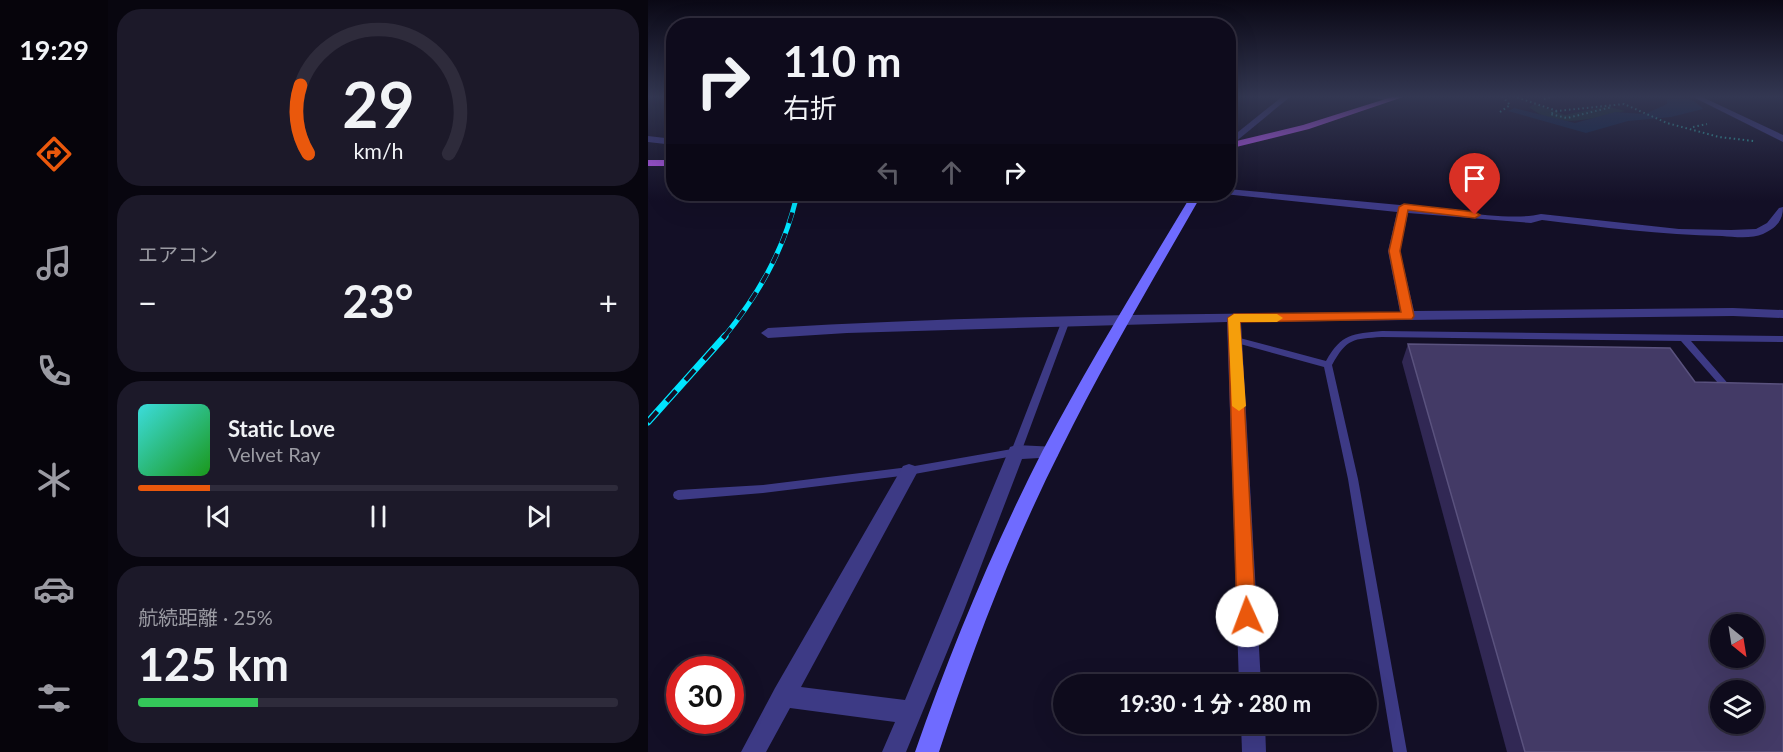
<!DOCTYPE html>
<html lang="ja">
<head>
<meta charset="utf-8">
<style>
  body { margin:0; font-family:Lato,"Noto Sans JP",sans-serif; background:#1c1929; color:#f1f3f6; height:100vh; display:flex; flex-direction:column; font-size:22px; white-space:nowrap }
  * { box-sizing:border-box; margin:0 }
  p { font-size:20px; color:#9b9ba3 }
  .icon { flex:none; width:33px; height:33px; fill:none; stroke:currentColor; stroke-width:2; stroke-linecap:round; stroke-linejoin:round }
  .map { position:relative; flex:1; overflow:hidden }
  .sheet { display:flex; flex-direction:column; gap:9px; padding:9px; background:#08060f; width:540px }
  .sheet>* { flex:none }
  .banner { position:absolute; left:18px; top:18px; width:570px; height:183px; border-radius:24px; box-shadow:0 6px 24px #0002,0 0 0 2px #2e2b3b; background:#0e0b1c; color:#f1f3f6; overflow:hidden }
  .needle { width:39px; rotate:150deg }
  .fabs { position:absolute; left:1062px; top:614px; display:grid; gap:12px }
  .fabs a { display:grid; place-items:center; width:54px; height:54px; border-radius:50%; background:#0e0b1c; box-shadow:0 6px 24px #0002,0 0 0 2px #2e2b3b; font-size:30px }
  .speed { position:absolute; left:18px; top:656px; display:flex; gap:12px; font-size:30px; font-weight:700; text-align:center }
  .speed>* { display:grid; place-content:center; width:78px; height:78px; border-radius:50%; background:#0e0b1c; box-shadow:0 6px 24px #0002,0 0 0 2px #2e2b3b; line-height:1 }
  .speed .limit { border:9px solid #d22; background:#fff; color:#111 }
  .pin { position:absolute; display:grid; place-items:center; width:51px; height:51px; color:#fff; margin:-62px -26px; border-radius:50% 50% 50% 0; rotate:-45deg; box-shadow:0 0 6px #0007 }
  .pin .icon { rotate:45deg }
  .me { position:absolute; width:66px; margin:-33px; rotate:358deg; stroke-linejoin:round; filter:drop-shadow(0 0 4px #0008) }
  .turn { display:flex; align-items:center; gap:21px; height:126px; padding:0 18px; font-size:27px }
  .turn .icon { width:78px; height:78px; stroke-width:2.5 }
  .turn b { display:block; font-size:42px; line-height:51px }
  .lanes { display:flex; align-items:center; height:57px; padding:0 18px; background:#0003; justify-content:center; gap:30px; direction:ltr }
  .lanes .off { opacity:.35 }
  .big { font-size:45px; font-weight:700; line-height:1.1 }
  .sheet .card { flex:1; display:flex; flex-direction:column; justify-content:center; gap:9px; min-width:0; padding:0 21px; border-radius:24px; background:#1c1929 }
  .sheet .dial { align-items:center; gap:0 }
  .dial svg { height:156px; overflow:visible; fill:none; stroke:#2e2b3b; stroke-width:7; stroke-linecap:round; text-anchor:middle }
  .dial text { fill:#f1f3f6; stroke:none }
  .song { display:flex; align-items:center; gap:18px }
  .cover { width:72px; height:72px; border-radius:9px; background:linear-gradient(135deg,hsl(180 70% 55%),hsl(120 70% 35%)) }
  .played { height:6px; border-radius:3px; background:linear-gradient(90deg,#ea580c 15%,#2e2b3b 15%) }
  .keys { display:flex; justify-content:space-around; direction:ltr }
  .heat { display:flex; justify-content:space-between; align-items:center; font-size:33px; direction:ltr }
  .charge { height:9px; border-radius:4px; background:linear-gradient(90deg,#34c759 25%,#2e2b3b 0) }
  .trip { position:absolute; left:405px; top:674px; width:324px; height:60px; border-radius:30px; background:#0e0b1c; box-shadow:0 6px 24px #0002,0 0 0 2px #2e2b3b; font-weight:700; line-height:60px; text-align:center }
  main { display:flex; flex:1; min-height:0 }
  .tab-bar { display:flex; flex-direction:column; width:108px; justify-content:space-around; align-items:center; background:#06040b; color:#9b9ba3 }
  .tab-bar .icon { width:42px; height:42px }
  .tab-bar .on { color:#ea580c }
  .tab-bar b { font-size:27px; color:#f1f3f6 }
  .map>svg:first-child { display:block }
  .green { fill:#12302f }
  .water { fill:#0c2248 }
  .lines { fill:none; stroke-linecap:round; stroke-linejoin:round }
  .path { stroke:#2fb8b0; stroke-width:2; stroke-dasharray:1.5 3; stroke-linecap:butt }
  .lane { fill:#3d3a85; fill-rule:evenodd }
  .street { fill:#3d3a85; fill-rule:evenodd }
  .secondary { fill:#6f6bff; fill-rule:evenodd }
  .primary { fill:#c25bff; fill-rule:evenodd }
  .rail-far2-casing { stroke:#00e5ff; stroke-width:4.5 }
  .rail-far1-casing { stroke:#00e5ff; stroke-width:5 }
  .rail-casing { stroke:#00e5ff; stroke-width:7 }
  .rail-far2 { stroke:#130f26; stroke-width:3; stroke-dasharray:8; stroke-linecap:butt }
  .rail-far1 { stroke:#130f26; stroke-width:4; stroke-dasharray:11; stroke-linecap:butt }
  .rail { stroke:#130f26; stroke-width:4.5; stroke-dasharray:14; stroke-linecap:butt }
  .wall { fill:#312854 }
  .building { fill:#433a66; stroke:#5a527e; stroke-width:1.5; fill-rule:evenodd }
  .route { fill:#ea580c; stroke:#983908; stroke-width:1.5 }
  .slow { fill:#f59e0b }
</style>
</head>
<body>
<main>
<nav class="tab-bar">
<b>19:29</b>
<svg class="icon on" aria-label="directions" viewBox="0 0 24 24"><path d="M12 3l9 9-9 9-9-9zM9 14v-3h6M13 9l2 2-2 2"/></svg>
<svg class="icon" aria-label="music" viewBox="0 0 24 24"><path d="M9 18V5l10-2v13"/><circle cx="6" cy="18" r="3"/><circle cx="16" cy="16" r="3"/></svg>
<svg class="icon" aria-label="phone" viewBox="0 0 24 24"><path d="M5 4h4l2 5-3 2q2 4 5 5l2-3 5 2v4C11 20 4 13 5 4z"/></svg>
<svg class="icon" aria-label="climate" viewBox="0 0 24 24"><path d="M12 3v18M4 7l16 10M4 17L20 7"/></svg>
<svg class="icon" aria-label="car" viewBox="0 0 24 24"><path d="M5 17H2v-5l4-1 3-4h7l3 4 3 1v5h-3M9 17h6M6 11h13"/><circle cx="7" cy="17" r="2"/><circle cx="17" cy="17" r="2"/></svg>
<svg class="icon" aria-label="filters" viewBox="0 0 24 24"><path d="M4 7h16M4 17h16"/><circle cx="9" cy="7" r="2"/><circle cx="15" cy="17" r="2"/></svg>
</nav>
<section class="sheet">
<div class="card dial"><svg viewBox="0 0 100 80">
<path d="M14 69A42 42 0 1 1 86 69"/>
<path d="M14 69A42 42 0 0 1 10 34" stroke="#ea580c"/>
<text x="50" y="56" font-size="32" font-weight="700">29</text>
<text x="50" y="72" font-size="11">km/h</text>
</svg></div>
<div class="card"><p>エアコン</p>
<div class="heat"><a>−</a><b class="big">23°</b><a>+</a></div>
</div>
<div class="card">
<div class="song"><i class="cover"></i><div><b>Static Love</b><p>Velvet Ray</p></div></div>
<div class="played"></div>
<div class="keys"><svg class="icon" aria-label="previous" viewBox="0 0 24 24"><path d="M18 5L8 12l10 7zM5 5v14"/></svg><svg class="icon" aria-label="pause" viewBox="0 0 24 24"><path d="M8 5v14M16 5v14"/></svg><svg class="icon" aria-label="next" viewBox="0 0 24 24"><path d="M6 5l10 7-10 7zM19 5v14"/></svg></div>
</div>
<div class="card"><p>航続距離 · 25%</p><b class="big">125 km</b><div class="charge"></div></div>
</section>
<div class="map">
<svg width="1135" height="752" viewBox="0 0 1135 752">
  <rect width="100%" height="100%" fill="#130f26"/>
  <path class="green" d="M887,104L917,115L959,106L977,111C945,118 910,131 881,107Z"/>
  <path class="water" d="M1011,96C1027,95 1045,96 1055,109L1023,117L980,121L938,133L860,111L866,108L927,123L967,112L997,114L1019,104V100Z"/>
  <g class="lines">
    <g class="path">
      <polyline points="865,96 909,111 976,104 1019,123 1071,137 1106,141"/>
      <polyline points="896,99 907,96"/>
      <polyline points="909,111 902,114 919,118 964,107"/>
      <polyline points="852,112 862,105 854,96"/>
      <polyline points="1045,127 1059,124"/>
    </g>
    <g class="lane">
      <polygon points="417,320 421,323 372,455 261,475 115,493 30,500 26,498 25,495 26,492 30,490 115,485 261,467 364,449 413,323"/>
      <path d="M734,331L1135,336V342L1043,341L1083,387L1085,389L1083,391H1077L1033,341L734,337C705,339 699,338 684,365L710,479L759,752H745L700,479L676,367L585,342L584,340L588,337L678,361C694,333 704,334 734,331Z"/>
    </g>
    <g class="street">
      <polygon points="635,96 643,96 580,148 580,140"/>
      <path d="M719,96H752L753,97C746,101 726,100 719,96Z"/>
      <polygon points="1043,96 1052,96 1135,135 1135,142"/>
      <polygon points="0,136 26,139 26,145 0,142"/>
      <path d="M580,189L752,205L756,204L761,206C795,209 862,222 893,214L1031,229L1083,230L1108,229L1119,223L1131,208L1135,207C1135,221 1128,228 1115,234C1104,239 1086,237 1074,236C1013,235 953,227 894,220L883,223L760,213L752,251L766,311L1085,308L1135,310V318L1085,316L593,322L613,684H591L579,322L199,333L120,338L113,333L120,328C330,315 542,314 752,312L740,251L749,212L576,194H580Z"/>
      <polygon points="368,445 409,447 411,452 409,457 374,459 315,613 258,752 234,752 247,722 142,708 118,752 93,752 127,688 255,466 261,464 267,466 270,471 153,687 257,700 360,452 362,447"/>
      <polygon points="593,723 617,723 618,752 594,752"/>
    </g>
    <path class="secondary" d="M544,194H554C506,278 456,362 413,449C364,546 325,648 291,752H267C303,649 345,548 395,450C441,363 493,279 544,194Z"/>
    <g class="primary">
      <polygon points="747,96 758,96 661,129 580,149 580,143 655,125"/>
      <rect x="0" y="160" width="26" height="6"/>
    </g>
    <g class="rail-far2-casing">
      <polyline id="rail-far2" points="147,201 149,194"/>
    </g>
    <g class="rail-far1-casing">
      <path id="rail-far1" d="M76,337C110,295 135,252 148,199"/>
    </g>
    <g class="rail-casing">
      <polyline id="rail" points="0,422 77,336"/>
    </g>
    <use href="#rail-far2" class="rail-far2"/>
    <use href="#rail-far1" class="rail-far1"/>
    <use href="#rail" class="rail"/>
  </g>
  <polygon class="wall" points="760,344 1135,752 859,752 754,362"/>
  <path class="building" d="M760,344L1022,348L1047,382L1135,384V752H877ZM1072,624H1106V657H1072ZM1072,690H1106V723H1072Z"/>
  <linearGradient id="sky" x2="0" y2="1"><stop stop-color="#0a0815"/><stop offset="0.48" stop-color="#333752"/><stop offset="1" stop-color="#333752" stop-opacity="0"/></linearGradient>
  <rect width="1135" height="201" fill="url(#sky)"/>
  <polygon class="route" points="756,204 827,212 832,215 827,218 760,210 752,251 766,316 764,319 592,322 608,616 605,622 599,625 592,622 589,616 580,318 586,314 753,312 741,251 751,207"/>
  <polygon class="slow" points="586,314 629,314 635,318 629,322 592,322 598,406 591,411 584,406 580,318"/>
</svg>
<div class="fabs">
<a><svg class="needle" viewBox="-14 -14 28 28"><path d="M0-13l5 13h-10z" fill="#e53935"/><path d="M0 13l5-13h-10z" fill="#9b9ba3"/></svg></a>
<a><svg class="icon" aria-label="layers" viewBox="0 0 24 24"><path d="M12 4l9 5-9 5-9-5zM3 14l9 5 9-5"/></svg></a>
</div>
<div class="speed"><div class="limit">30</div></div>
<div class="pin" style="left:827px;top:215px;background:#d93025"><svg class="icon" aria-label="arrive" viewBox="0 0 24 24"><path d="M6 21V4h12l-3 4 3 4H6"/></svg></div>
<svg class="me" style="left:599px;top:616px" viewBox="-20 -20 40 40"><circle r="19" fill="#fff"/><path d="M0-13L10 11 0 6-10 11z" fill="#ea580c"/></svg>
<div class="trip">19:30 · 1 分 · 280 m</div>
<div class="banner">
<div class="turn"><svg class="icon" aria-label="right" viewBox="0 0 24 24"><path d="M7 20v-9h11M14 6l5 5-5 5"/></svg><div><b>110 m</b>右折</div></div>
<div class="lanes"><svg class="icon off" aria-label="left" viewBox="0 0 24 24"><path d="M17 20v-9H6M10 6l-5 5 5 5"/></svg><svg class="icon off" aria-label="ahead" viewBox="0 0 24 24"><path d="M12 20V5M6 11l6-6 6 6"/></svg><svg class="icon" aria-label="right" viewBox="0 0 24 24"><path d="M7 20v-9h11M14 6l5 5-5 5"/></svg></div>
</div>
</div>
</main>
</body>
</html>
